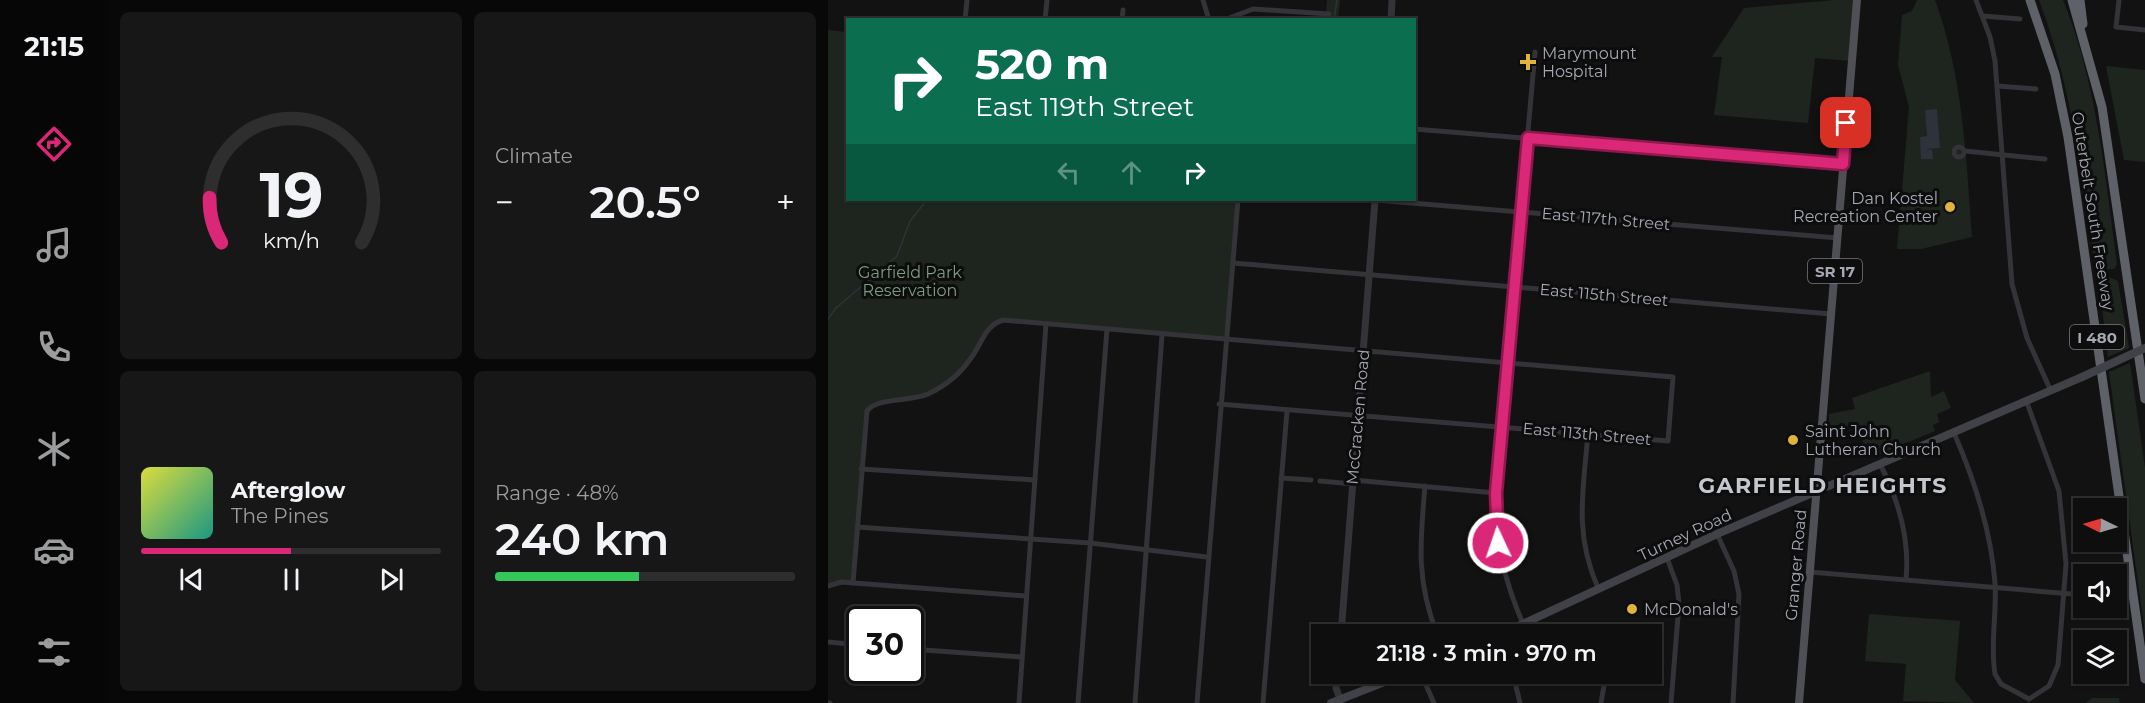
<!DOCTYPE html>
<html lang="en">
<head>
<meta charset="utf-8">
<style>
  body { margin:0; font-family:Montserrat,sans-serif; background:#171717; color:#f1f3f6; height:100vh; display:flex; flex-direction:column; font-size:22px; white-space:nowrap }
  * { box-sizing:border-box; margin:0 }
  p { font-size:20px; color:#9b9c9e }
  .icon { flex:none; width:33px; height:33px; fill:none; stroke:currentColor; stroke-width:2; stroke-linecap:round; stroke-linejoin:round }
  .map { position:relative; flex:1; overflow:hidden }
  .details { display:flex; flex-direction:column; gap:12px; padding:12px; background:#080808; width:720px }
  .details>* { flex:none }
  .top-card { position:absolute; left:18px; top:18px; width:570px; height:183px; border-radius:0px; box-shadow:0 2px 4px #0004,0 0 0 2px #2e2e2e; background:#0b6e4f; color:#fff; overflow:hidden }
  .needle { width:39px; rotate:275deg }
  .buttons { position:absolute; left:1245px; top:498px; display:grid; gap:12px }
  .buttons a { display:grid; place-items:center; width:54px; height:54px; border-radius:0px; background:#0e0e0e; box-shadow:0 2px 4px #0004,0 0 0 2px #2e2e2e; font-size:30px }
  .speed { position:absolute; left:18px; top:606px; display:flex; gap:12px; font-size:30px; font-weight:700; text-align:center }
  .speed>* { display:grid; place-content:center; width:78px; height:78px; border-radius:50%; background:#0e0e0e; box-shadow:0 2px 4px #0004,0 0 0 2px #2e2e2e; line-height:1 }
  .speed .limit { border:3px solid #111; border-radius:9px; background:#fff; color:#111 }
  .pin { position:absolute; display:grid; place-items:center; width:51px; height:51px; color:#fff; margin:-26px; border-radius:12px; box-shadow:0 3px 9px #0006 }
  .me { position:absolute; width:66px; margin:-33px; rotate:357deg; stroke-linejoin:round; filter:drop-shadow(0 0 4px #0008) }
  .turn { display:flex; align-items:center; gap:21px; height:126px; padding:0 30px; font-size:27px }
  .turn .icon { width:78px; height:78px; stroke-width:2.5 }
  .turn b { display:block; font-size:42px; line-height:51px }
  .lanes { display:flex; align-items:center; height:57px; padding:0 30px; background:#0003; justify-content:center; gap:30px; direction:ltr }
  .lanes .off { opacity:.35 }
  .big { font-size:45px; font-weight:600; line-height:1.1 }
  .details .widget { flex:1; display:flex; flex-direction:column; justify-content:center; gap:9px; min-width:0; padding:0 21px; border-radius:9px; background:#171717 }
  .details .dial { align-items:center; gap:0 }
  .dial svg { height:156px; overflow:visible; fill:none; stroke:#2e2e2e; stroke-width:7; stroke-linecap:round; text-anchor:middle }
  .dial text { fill:#f1f3f6; stroke:none }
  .song { display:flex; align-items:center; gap:18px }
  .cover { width:72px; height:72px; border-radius:9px; background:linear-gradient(135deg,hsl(60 70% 55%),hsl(170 70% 35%)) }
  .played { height:6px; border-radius:3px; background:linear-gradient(90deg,#db2777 50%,#2e2e2e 50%) }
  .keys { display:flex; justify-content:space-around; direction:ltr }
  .heat { display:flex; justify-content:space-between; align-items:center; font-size:33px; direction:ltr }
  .charge { height:9px; border-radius:4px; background:linear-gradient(90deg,#34c759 48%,#2e2e2e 0) }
  .details .tiles { flex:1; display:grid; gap:12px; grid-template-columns:repeat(2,1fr) }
  .trip { position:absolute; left:483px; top:624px; width:351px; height:60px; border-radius:0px; background:#0e0e0e; box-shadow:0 2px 4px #0004,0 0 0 2px #2e2e2e; font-weight:600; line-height:60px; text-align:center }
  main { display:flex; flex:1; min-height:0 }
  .menu { display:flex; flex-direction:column; width:108px; justify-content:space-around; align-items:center; background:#060606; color:#9b9c9e }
  .menu .icon { width:42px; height:42px }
  .menu .selected { color:#db2777 }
  .menu b { font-size:27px; color:#f1f3f6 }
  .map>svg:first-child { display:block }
  .green { fill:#1e251f }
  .water { fill:#2c333a }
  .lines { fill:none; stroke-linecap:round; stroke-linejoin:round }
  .stream { stroke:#2c333a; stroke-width:1.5 }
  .minor { stroke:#333338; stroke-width:5 }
  .tertiary { stroke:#333338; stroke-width:7 }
  .secondary { stroke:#414247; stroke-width:8 }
  .primary { stroke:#4f5056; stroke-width:8 }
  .motorway { stroke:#5f6168; stroke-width:9 }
  .secondary-bridge { stroke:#414247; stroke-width:8 }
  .route-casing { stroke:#8e194d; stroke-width:15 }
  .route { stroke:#db2777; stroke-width:10 }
  .poi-dot { fill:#e0b33c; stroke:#0d0d0e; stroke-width:2 }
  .labels { text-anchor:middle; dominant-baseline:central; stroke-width:6; stroke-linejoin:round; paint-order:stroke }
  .shield { fill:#0d0d0e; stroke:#777a81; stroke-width:1.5 }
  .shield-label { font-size:15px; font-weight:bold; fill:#a4a8b2 }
  .poi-label { font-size:16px; fill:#a4a8b2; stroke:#0d0d0e; text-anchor:start }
  .street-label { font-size:16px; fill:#a4a8b2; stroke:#0d0d0e }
  .park-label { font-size:16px; fill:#7d9c81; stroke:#0d0d0e }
  .district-label { font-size:22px; font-weight:bold; letter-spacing:1.5px; fill:#c5c7cf; stroke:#0d0d0e }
</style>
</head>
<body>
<main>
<nav class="menu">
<b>21:15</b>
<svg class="icon selected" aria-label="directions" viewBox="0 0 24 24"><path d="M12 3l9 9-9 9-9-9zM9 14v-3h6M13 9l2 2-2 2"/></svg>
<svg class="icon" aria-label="music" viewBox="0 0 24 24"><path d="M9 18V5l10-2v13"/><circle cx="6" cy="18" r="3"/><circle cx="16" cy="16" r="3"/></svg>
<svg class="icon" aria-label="phone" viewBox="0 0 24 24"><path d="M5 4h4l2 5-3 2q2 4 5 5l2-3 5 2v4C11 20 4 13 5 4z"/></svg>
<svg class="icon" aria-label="climate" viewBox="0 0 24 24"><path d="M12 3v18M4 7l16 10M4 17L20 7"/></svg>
<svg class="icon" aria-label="car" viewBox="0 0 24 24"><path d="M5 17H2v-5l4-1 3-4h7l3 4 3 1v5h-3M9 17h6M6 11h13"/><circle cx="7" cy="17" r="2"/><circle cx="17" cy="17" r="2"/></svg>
<svg class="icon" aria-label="filters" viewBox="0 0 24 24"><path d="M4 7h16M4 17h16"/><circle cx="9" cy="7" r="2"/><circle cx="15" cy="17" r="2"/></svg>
</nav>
<section class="details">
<div class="tiles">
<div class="widget dial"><svg viewBox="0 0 100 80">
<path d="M14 69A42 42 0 1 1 86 69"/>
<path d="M14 69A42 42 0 0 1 8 46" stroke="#db2777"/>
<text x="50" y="56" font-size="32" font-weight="700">19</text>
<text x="50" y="72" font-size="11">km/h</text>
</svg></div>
<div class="widget"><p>Climate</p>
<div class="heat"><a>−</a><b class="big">20.5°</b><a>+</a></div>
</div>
<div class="widget">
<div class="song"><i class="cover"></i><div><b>Afterglow</b><p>The Pines</p></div></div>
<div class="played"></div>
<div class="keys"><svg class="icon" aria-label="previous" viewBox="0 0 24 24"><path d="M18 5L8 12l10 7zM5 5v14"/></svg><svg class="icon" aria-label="pause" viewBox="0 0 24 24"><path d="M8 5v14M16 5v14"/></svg><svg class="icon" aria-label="next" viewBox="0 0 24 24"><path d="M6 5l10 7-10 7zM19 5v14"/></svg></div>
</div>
<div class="widget"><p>Range · 48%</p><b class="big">240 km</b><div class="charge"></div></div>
</div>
</section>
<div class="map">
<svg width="1317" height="703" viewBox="0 0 1317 703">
  <rect width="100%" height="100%" fill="#121213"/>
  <g class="green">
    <polygon points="499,0 512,0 510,19 492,20 492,13 498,14"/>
    <polygon points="1007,0 1029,0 1024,61 987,58 980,123 886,115 894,57 884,57 916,8"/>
    <path d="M1089,0H1107C1135,76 1138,156 1144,237L1093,249H1069L1081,107L1070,65L1074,15L1084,11Z"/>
    <path d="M1211,0H1235C1269,84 1277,175 1289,264L1286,269H1274L1266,262C1254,173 1243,84 1211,0Z"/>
    <path d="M0,30L19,32L20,200H410L397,340L168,322C151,346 131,383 101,393C80,401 58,397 39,411L25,583L0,586Z"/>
    <polygon points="1278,66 1317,70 1317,162 1296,160"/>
    <polygon points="1279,276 1290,281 1301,348 1280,357 1271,282 1273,277"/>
    <polygon points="1302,363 1317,468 1317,633 1281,372"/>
    <path d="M1102,371L1103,397L1116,391L1123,408L1109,414L1111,422L1105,425L1107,431L1042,458C1032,432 1030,426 1001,425V414L1027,409L1024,398Z"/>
    <polygon points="1041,614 1132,621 1127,680 1146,703 1075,701 1078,664 1037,661"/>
    <polygon points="1264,698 1291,698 1292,703 1258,703"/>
  </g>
  <polygon class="water" points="1109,109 1112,148 1098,149 1104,150 1105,159 1093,159 1092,137 1099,136 1097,110"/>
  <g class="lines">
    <g class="stream">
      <polyline points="506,20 509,0"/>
      <polyline points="0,319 8,308 69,256 82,221 99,200"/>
    </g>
    <g class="minor">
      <polyline points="375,0 381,20"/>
      <polyline points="1148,0 1162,37 1167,61 1184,284 1199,338 1222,389"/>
      <polyline points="1291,0 1288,27 1317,30"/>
      <polyline points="1155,16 1192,19"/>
      <polyline points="137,20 139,0"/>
      <polyline points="217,20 219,0"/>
      <polyline points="294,20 295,10"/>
      <polyline points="396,20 425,9 501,14"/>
      <polyline points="1169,86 1208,89"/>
      <polyline points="586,129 1015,164"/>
      <circle cx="1131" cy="152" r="5"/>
      <polyline points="1137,151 1217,159"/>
      <polyline points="547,200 1010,238"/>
      <polyline points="405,263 1003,314"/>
      <polyline points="1198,400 1231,491 1238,564 1230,665 1221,686 1201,699"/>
      <path d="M1126,433C1147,481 1163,530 1167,583C1169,613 1162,645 1167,674L1173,684L1201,699"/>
      <path d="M760,434C755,491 746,534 770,588"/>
      <path d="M1052,464C1071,501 1082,538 1078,579"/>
      <polyline points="33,469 207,480"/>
      <polyline points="453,478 483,480"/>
      <polyline points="525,480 668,493"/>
      <polyline points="492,481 525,484"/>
      <path d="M597,486C592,543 588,580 609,634"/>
      <polyline points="29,527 262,543 379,557"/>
      <polyline points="889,534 906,571 911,594 905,703"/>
      <polyline points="839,558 849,585 851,604 843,703"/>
      <polyline points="982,572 1256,595"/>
      <path d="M25,583L39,411C50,397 82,402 100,394C117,386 133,373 143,358C154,344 156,326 175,320L845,377L840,441L391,404"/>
      <polyline points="0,586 13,582 198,596"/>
      <path d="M695,624C675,577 668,544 668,493L707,52"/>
      <polyline points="0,642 32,645"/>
      <polyline points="82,649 194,657"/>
      <polyline points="593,674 606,703"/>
      <polyline points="685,674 692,703"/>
      <polyline points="0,703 2,703"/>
      <polyline points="191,703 218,324"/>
      <polyline points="250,703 279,329"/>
      <polyline points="307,703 334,335"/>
      <polyline points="369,703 410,200"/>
      <polyline points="435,703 459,411"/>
      <polyline points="773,703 778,674"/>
    </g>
    <g class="tertiary">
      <polyline points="563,20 564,0"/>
      <polyline points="513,634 547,200"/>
      <polyline points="509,674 508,688 512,699"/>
    </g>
    <g class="secondary">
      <polyline points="673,634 889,534 1254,377"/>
      <polyline points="503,703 577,674"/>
    </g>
    <polyline class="primary" points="971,703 1029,0"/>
    <g class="motorway">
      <polyline points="1202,0 1227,74 1240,137 1317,679"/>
      <polyline points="1244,0 1274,107 1317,399"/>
      <polyline points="1252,0 1255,24"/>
    </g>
    <polyline class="secondary-bridge" points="1254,377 1317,348"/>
  </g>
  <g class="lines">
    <g class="route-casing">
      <polyline id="route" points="670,543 668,493 700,138 1015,164 1018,123"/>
    </g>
    <use href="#route" class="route"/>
  </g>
  <g class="poi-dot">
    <path d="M697 53h6v6h6v6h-6v6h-6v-6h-6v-6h6z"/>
    <circle cx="1122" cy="207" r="6"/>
    <circle cx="965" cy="440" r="6"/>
    <circle cx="804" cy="609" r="6"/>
  </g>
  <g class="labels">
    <g class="shield">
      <rect x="980" y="259" width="54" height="24" rx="4.5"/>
      <rect x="1242" y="325" width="54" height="24" rx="4.5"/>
    </g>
    <g class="shield-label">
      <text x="1007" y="271">SR 17</text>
      <text x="1269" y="337">I 480</text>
    </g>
    <g class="poi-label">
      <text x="714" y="53">Marymount<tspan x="714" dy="18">Hospital</tspan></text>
      <text x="1110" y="198" text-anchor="end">Dan Kostel<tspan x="1110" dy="18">Recreation Center</tspan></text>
      <text x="977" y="431">Saint John<tspan x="977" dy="18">Lutheran Church</tspan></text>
      <text x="816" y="609">McDonald's</text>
    </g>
    <g class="street-label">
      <text transform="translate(1265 211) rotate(81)">Outerbelt South Freeway</text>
      <text transform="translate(778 219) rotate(5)">East 117th Street</text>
      <text transform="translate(776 295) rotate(5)">East 115th Street</text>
      <text transform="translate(530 417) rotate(-85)">McCracken Road</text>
      <text transform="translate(759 434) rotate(5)">East 113th Street</text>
      <text transform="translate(857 535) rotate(-25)">Turney Road</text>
      <text transform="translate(968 565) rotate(-85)">Granger Road</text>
    </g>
    <g class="park-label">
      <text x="82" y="272">Garfield Park<tspan x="82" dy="18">Reservation</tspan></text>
    </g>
    <g class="district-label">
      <text x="995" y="485">GARFIELD HEIGHTS</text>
    </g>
  </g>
</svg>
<div class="buttons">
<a><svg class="needle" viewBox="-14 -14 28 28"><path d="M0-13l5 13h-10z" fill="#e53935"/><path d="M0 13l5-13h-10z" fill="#9b9c9e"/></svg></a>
<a><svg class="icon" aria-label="sound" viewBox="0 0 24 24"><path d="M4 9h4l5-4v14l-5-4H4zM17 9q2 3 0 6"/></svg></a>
<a><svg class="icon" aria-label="layers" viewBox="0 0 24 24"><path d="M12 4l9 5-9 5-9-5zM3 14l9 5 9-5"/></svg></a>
</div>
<div class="speed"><div class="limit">30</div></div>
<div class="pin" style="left:1018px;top:123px;background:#d93025"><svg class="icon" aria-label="arrive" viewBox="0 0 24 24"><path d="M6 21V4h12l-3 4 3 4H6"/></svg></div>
<svg class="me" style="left:670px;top:543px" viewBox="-20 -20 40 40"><circle r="17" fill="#db2777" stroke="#fff" stroke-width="3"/><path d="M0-11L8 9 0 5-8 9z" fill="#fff"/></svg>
<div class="trip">21:18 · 3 min · 970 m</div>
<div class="top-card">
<div class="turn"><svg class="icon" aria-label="right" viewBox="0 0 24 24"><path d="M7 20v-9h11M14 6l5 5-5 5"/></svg><div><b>520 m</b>East 119th Street</div></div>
<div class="lanes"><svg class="icon off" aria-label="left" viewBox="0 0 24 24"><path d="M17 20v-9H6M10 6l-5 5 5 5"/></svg><svg class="icon off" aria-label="ahead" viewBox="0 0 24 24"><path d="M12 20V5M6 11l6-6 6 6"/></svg><svg class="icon" aria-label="right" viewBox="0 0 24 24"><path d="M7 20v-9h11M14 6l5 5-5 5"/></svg></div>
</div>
</div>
</main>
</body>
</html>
